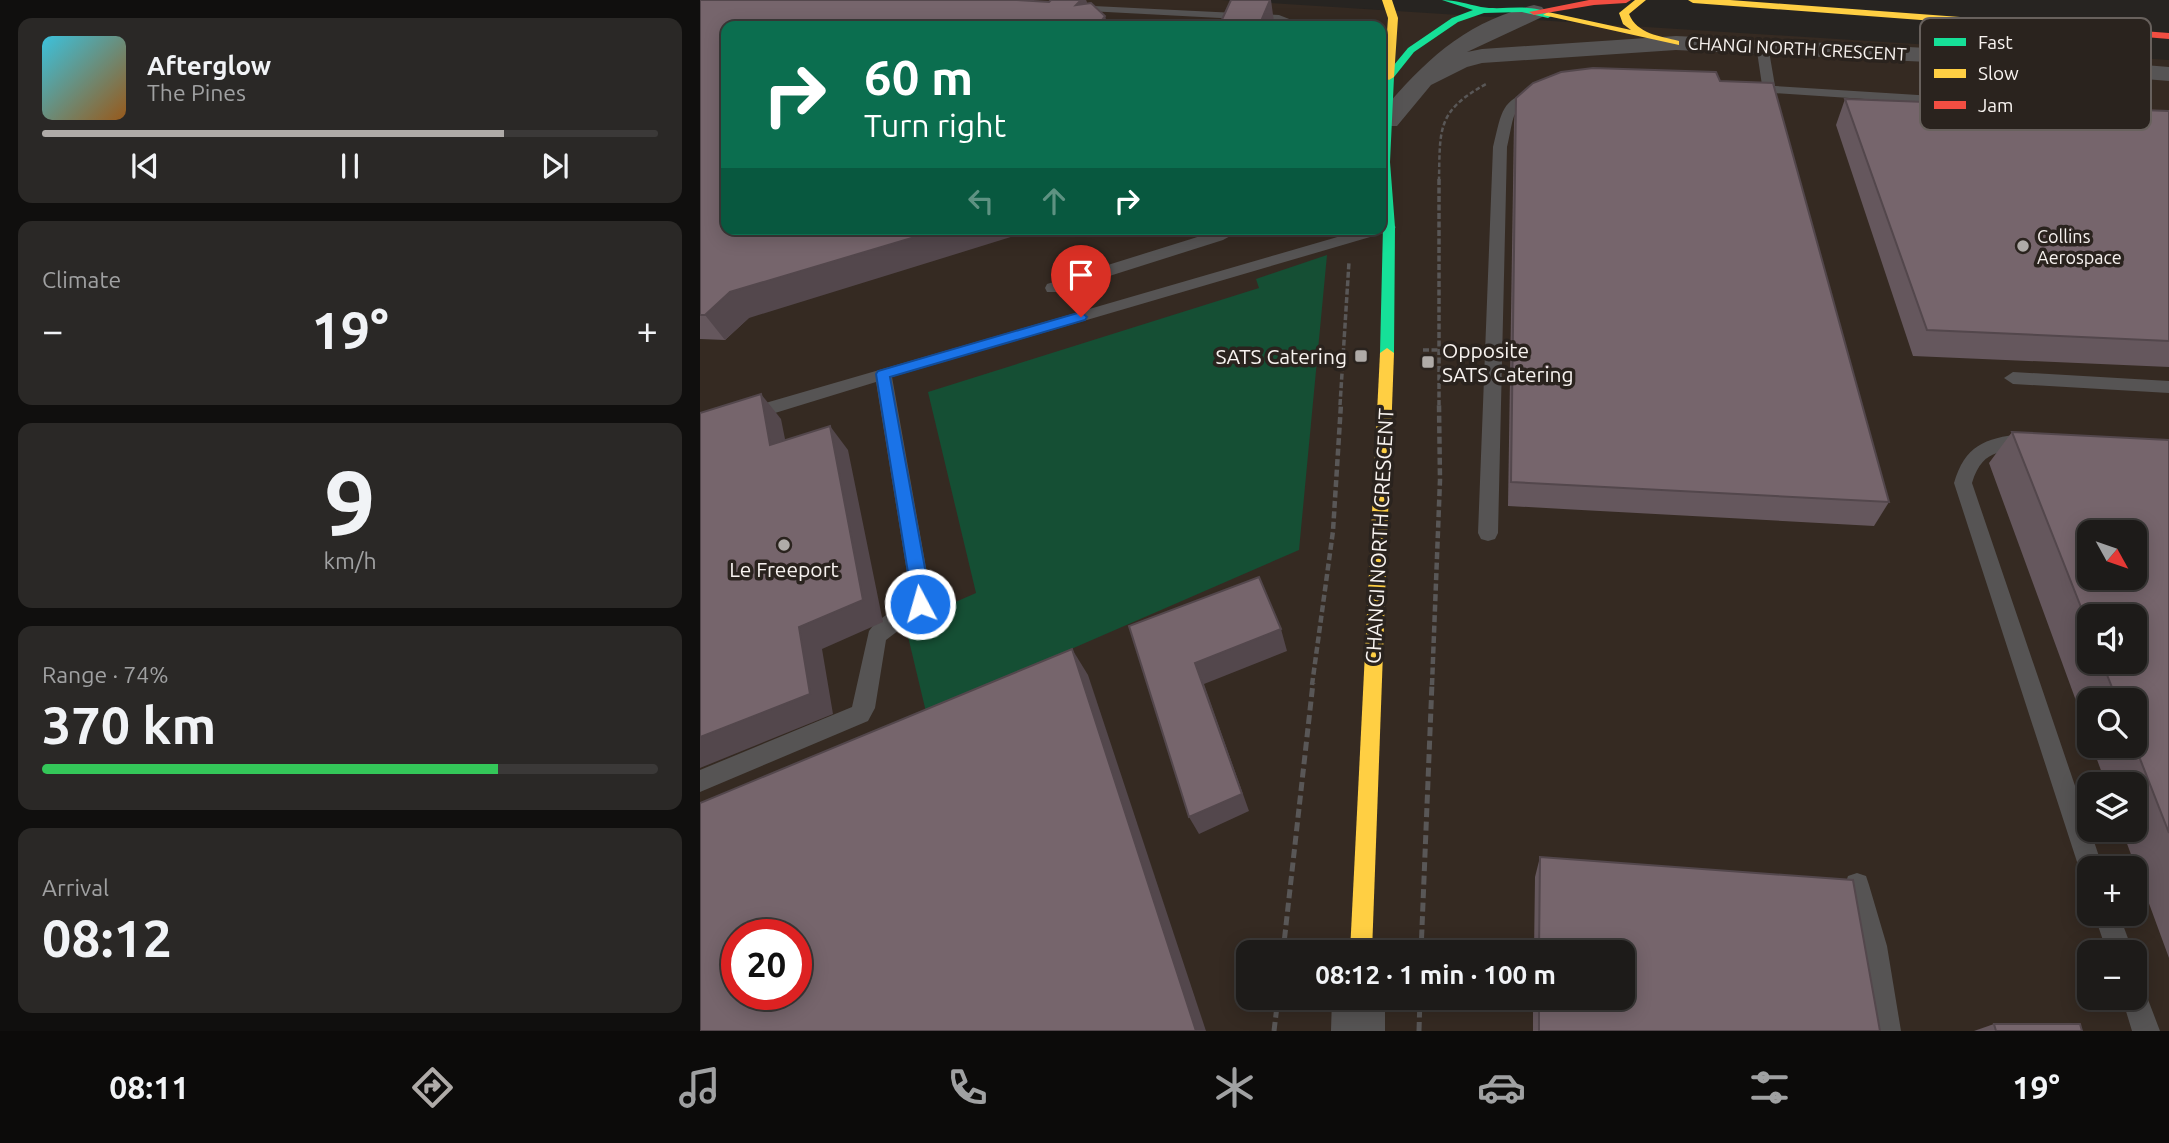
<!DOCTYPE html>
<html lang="en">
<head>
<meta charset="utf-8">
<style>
  body { margin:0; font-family:Ubuntu,sans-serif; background:#2a2826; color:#f1f3f6; height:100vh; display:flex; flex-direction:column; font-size:26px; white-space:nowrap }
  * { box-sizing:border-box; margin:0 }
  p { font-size:23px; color:#a0a1a2 }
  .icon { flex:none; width:38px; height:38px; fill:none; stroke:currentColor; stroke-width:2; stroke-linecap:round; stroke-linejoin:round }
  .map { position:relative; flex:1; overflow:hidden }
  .drawer { display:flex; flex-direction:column; gap:18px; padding:18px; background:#100f0e; width:700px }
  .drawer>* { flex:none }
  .hud { position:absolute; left:21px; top:21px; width:665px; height:214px; border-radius:14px; box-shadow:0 4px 18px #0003,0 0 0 2px #3b3938; background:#0b6e4f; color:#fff; overflow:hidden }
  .needle { width:46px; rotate:130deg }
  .tools { position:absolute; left:1377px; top:520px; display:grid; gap:14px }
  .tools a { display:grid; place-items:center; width:70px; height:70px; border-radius:14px; background:#1d1b19; box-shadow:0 4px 18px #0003,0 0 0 2px #3b3938; font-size:35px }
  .speed { position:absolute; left:21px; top:919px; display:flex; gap:14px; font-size:35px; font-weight:700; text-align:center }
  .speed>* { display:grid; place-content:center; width:91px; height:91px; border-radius:50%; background:#1d1b19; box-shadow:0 4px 18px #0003,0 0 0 2px #3b3938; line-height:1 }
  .speed .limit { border:10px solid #d22; background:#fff; color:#111 }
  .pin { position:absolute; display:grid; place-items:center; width:60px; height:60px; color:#fff; margin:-72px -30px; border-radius:50% 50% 50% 0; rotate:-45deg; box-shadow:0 0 7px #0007 }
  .pin .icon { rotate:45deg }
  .me { position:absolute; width:77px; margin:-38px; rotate:354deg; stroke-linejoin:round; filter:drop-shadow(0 0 5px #0008) }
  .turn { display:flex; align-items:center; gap:24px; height:147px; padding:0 28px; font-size:32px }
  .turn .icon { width:91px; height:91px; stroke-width:2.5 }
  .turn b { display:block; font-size:49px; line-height:60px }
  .lanes { display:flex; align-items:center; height:66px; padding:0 28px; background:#0003; justify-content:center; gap:35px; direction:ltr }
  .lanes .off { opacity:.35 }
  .big { font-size:52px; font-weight:700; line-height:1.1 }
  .drawer .card { flex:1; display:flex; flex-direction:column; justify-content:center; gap:10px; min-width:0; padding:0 24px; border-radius:14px; background:#2a2826 }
  .drawer .dial { align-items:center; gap:0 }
  .dial b { font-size:91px; line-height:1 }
  .song { display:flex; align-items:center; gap:21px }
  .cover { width:84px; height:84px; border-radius:10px; background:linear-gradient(135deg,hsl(190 70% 55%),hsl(30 70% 35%)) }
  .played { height:7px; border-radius:4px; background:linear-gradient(90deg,#afaba8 75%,#3b3938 75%) }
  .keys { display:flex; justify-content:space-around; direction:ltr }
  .heat { display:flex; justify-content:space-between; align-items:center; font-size:38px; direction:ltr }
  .charge { height:10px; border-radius:5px; background:linear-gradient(90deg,#34c759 74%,#3b3938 0) }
  .trip { position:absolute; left:536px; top:940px; width:399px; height:70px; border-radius:14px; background:#1d1b19; box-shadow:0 4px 18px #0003,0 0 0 2px #3b3938; font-weight:700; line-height:70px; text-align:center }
  .tabs { display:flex; height:112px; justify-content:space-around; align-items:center; background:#0c0b0a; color:#a0a1a2 }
  .tabs .icon { width:49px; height:49px }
  .tabs .selected { color:#afaba8 }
  .tabs b { font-size:32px; color:#f1f3f6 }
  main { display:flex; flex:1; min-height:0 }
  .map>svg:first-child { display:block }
  .built { fill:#352a22; fill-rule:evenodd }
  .green { fill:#154f34 }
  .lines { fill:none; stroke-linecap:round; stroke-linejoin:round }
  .path-far3 { stroke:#595757; stroke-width:2.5; stroke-dasharray:4.5 2.5; stroke-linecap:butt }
  .path-far2 { stroke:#595757; stroke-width:3.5; stroke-dasharray:6 2.5; stroke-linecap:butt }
  .path-far1 { stroke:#595757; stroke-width:4.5; stroke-dasharray:7 3.5; stroke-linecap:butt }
  .path { stroke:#595757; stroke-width:5; stroke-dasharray:9 4.5; stroke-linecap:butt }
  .lane { fill:#565454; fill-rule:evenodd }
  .street { fill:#565454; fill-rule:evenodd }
  .fast { fill:#16e098; fill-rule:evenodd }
  .slow { fill:#ffcf43; fill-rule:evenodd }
  .jam { fill:#f24e42; fill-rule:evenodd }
  .wall { fill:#65575d; fill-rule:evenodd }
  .shaded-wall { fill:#53474c }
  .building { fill:#76656c; stroke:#53474c; stroke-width:2; fill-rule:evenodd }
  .route { fill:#1a73e8; stroke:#114b97; stroke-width:2 }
  .poi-dot { fill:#afaba8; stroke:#2a231e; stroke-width:2.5 }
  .labels { text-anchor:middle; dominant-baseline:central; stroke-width:7; stroke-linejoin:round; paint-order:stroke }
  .far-street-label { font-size:18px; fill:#f8f3f0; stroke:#2a231e }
  .far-poi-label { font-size:18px; fill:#f8f3f0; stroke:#2a231e; text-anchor:start }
  .poi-label { font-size:21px; fill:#f8f3f0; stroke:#2a231e; text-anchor:start }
  .street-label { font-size:21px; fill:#f8f3f0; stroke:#2a231e }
  .key { fill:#2a231e; stroke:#68615d; stroke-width:2 }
  .key-label { font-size:19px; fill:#f8f3f0 }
</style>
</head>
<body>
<main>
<section class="drawer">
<div class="card">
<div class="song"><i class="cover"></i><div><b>Afterglow</b><p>The Pines</p></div></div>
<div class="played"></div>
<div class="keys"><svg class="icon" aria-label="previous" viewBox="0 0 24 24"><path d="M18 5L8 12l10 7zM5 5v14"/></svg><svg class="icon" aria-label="pause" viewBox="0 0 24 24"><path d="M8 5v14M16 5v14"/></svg><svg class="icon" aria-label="next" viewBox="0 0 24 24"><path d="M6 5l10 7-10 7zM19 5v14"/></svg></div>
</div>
<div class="card"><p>Climate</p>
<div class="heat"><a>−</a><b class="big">19°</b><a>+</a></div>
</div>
<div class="card dial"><b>9</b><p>km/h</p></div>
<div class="card"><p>Range · 74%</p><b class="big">370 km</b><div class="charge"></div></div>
<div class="card"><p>Arrival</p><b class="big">08:12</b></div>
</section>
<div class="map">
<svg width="1469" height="1031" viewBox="0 0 1469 1031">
  <rect width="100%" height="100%" fill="#272421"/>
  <path class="built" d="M0,0H521L1469,60V1031H0ZM26,26H681V229H26ZM1390,532H1435V578H1390ZM1390,616H1435V662H1390ZM1390,700H1435V746H1390ZM1390,784H1435V830H1390ZM1390,868H1435V914H1390ZM37,934H96V994H37ZM548,952H922V998H548ZM1390,952H1435V998H1390Z"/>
  <polygon class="green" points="627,255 599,550 226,712 205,624 276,593 228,392 559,288 556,279"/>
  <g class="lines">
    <path class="path-far3" d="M739,181C740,128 737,111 786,84"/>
    <g class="path-far2">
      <polyline points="739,179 739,405"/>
      <polyline points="723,350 739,350"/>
      <polyline points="640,405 649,262"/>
    </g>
    <g class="path-far1">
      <polyline points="612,685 633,531 641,404"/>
      <polyline points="732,685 740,480 739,404"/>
    </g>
    <g class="path">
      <polyline points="583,952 613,683"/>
      <polyline points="721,952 732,683"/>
      <polyline points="574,1031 578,998"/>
      <polyline points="719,1031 720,998"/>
    </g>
    <g class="lane">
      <polygon points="373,5 579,15 607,26 591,26 577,21 369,10 369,6"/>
      <polygon points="1062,41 1068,45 1075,86 1346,103 1352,107 1346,111 1044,91 1044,85 1062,85 1056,45"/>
      <path d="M840,90L845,91V97C809,105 815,115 807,147L798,533L795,539L788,541L781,539L778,533L793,147C802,112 800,97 840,90Z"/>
      <polygon points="689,222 696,227 694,230 192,377 232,601 229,607 186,640 175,708 168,721 0,792 0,770 152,707 169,631 175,623 211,597 176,382 0,436 0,422 665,229 681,229 681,225"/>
      <polygon points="523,229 543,229 523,240 359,292 347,292 345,288 347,284"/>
      <polygon points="1313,372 1469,381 1469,393 1313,384 1304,378"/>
      <path d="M1322,434L1335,436L1338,441L1335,446C1305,455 1284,444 1272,483L1403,868H1390V880L1382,877L1379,868L1254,483C1265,446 1284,438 1322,434Z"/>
      <polygon points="1157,873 1166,876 1169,885 1187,946 1201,1031 1173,1031 1161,946 1145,885 1148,876"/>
      <polygon points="1394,914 1419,914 1433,952 1407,952"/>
      <polygon points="1435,985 1444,989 1460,1031 1432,1031 1422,998 1435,998"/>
    </g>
    <g class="street">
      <path d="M834,5L842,7L846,12L842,17L767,52L782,49L976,36L1249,49L1469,67V81L1249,63L976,50L782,63L767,67L731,85L697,126H681V112C727,59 763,23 834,5Z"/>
      <polygon points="632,998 685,998 685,1031 631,1031"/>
    </g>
    <path class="fast" d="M742,0C756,0 767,4 781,7C805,11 831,2 853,15L848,18L822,12L784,13L758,22L714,52L694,77L690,162L695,227L694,353L687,358L680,353L683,227L681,125L684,77L708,48L752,18L773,10Z"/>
    <g class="slow">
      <polygon points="682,0 692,0 698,18 694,77 689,80 684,77 688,18"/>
      <path d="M935,0H946L929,14C937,34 960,36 979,41V45L843,15L848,12L931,30L923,24L919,13Z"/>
      <polygon points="988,0 1030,0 1314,21 1319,24 1314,27 993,3"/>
      <polygon points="687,348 694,353 672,952 650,952 680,353"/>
    </g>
    <g class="jam">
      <polygon points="889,0 931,0 926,3 894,5 834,15 829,12"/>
      <polygon points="1314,21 1469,33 1469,39 1311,26 1311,22"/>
    </g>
  </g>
  <g class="wall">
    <polygon points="0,0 349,2 351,0 386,0 387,4 25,340 0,339"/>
    <polygon points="816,98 1189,502 1174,526 808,506 814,123"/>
    <polygon points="1145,99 1469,111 1469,367 1213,356 1136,125"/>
    <path d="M1312,432L1469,440V958L1422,830H1435V784H1406L1392,746H1435V700H1390V739L1289,463ZM1390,616L1435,662H1390Z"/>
    <polygon points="840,857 1180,1031 833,1031 833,998 922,998 922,952 834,952 835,877"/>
    <polygon points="1294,1024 1382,1031 1274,1031"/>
  </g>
  <g class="shaded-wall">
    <polygon points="381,0 386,0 392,19 376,5"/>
    <polygon points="570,0 571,0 574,22 572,26 559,26"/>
    <polygon points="405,16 408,26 399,24"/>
    <polygon points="242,229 337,229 49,318 25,340 5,315 30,292"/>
    <polygon points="61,394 81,419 91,469 70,445"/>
    <polygon points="130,426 148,450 183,622 122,649 133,714 0,768 0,737 99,627"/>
    <polygon points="581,629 587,651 504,684 549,811 499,834 489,817 495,663"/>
    <polygon points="372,649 388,675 506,1031 496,1031"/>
  </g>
  <g class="building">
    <polygon points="0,0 317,0 349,2 351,0 381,0 376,5 391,3 405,16 399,24 416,26 26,26 26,229 242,229 30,292 5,315 0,315"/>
    <polygon points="531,0 570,0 559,26 519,26"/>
    <polygon points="893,68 1016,72 1020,81 1073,83 1189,502 811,482 816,98 833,83 861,72"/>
    <polygon points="1145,99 1469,111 1469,341 1227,330"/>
    <polygon points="61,394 70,445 130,426 163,600 99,627 110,694 0,737 0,413"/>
    <path d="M1312,432L1469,440V833L1435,746V700H1417L1402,662H1435V616H1390V630ZM1390,532H1435V578H1390Z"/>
    <polygon points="559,577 581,629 495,663 542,794 489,817 429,626"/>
    <path d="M372,649L496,1031H0V803ZM37,934H96V994H37Z"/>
    <polygon points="840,857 1153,880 1180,1031 839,1031 839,998 922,998 922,952 839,952"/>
    <polygon points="1294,1024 1380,1024 1382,1031 1296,1031"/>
  </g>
  <polygon class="route" points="381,312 387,317 385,320 190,377 231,601 226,610 220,612 214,610 176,374 178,371"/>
  <g class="poi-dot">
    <circle cx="1323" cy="246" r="7"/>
    <rect x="654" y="349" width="14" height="14" rx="3.5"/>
    <rect x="721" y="355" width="14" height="14" rx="3.5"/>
    <circle cx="84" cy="545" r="7"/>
  </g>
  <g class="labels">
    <g class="far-street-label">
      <text transform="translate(1097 48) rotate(3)">CHANGI NORTH CRESCENT</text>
    </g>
    <g class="far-poi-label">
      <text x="1337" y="236">Collins<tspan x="1337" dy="21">Aerospace</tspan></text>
    </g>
    <g class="poi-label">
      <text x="742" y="350">Opposite<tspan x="742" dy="24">SATS Catering</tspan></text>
      <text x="647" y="356" text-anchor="end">SATS Catering</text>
      <text x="84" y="569" text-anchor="middle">Le Freeport</text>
    </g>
    <g class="street-label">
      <text transform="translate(679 536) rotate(-87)">CHANGI NORTH CRESCENT</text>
    </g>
  </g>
  <rect x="1220" y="18" width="231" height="112" rx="10" class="key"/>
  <rect x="1234" y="38" width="32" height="8" fill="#16e098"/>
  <rect x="1234" y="69" width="32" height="9" fill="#ffcf43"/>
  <rect x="1234" y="101" width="32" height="8" fill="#f24e42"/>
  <g class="key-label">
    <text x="1278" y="49">Fast</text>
    <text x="1278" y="80">Slow</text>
    <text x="1278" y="112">Jam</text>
  </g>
</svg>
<div class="tools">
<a><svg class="needle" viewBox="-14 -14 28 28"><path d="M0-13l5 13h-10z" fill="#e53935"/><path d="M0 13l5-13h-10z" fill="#a0a1a2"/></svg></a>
<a><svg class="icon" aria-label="sound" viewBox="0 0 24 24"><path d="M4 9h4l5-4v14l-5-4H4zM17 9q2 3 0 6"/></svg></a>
<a><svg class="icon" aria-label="search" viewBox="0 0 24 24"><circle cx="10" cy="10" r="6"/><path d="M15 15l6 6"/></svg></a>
<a><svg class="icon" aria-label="layers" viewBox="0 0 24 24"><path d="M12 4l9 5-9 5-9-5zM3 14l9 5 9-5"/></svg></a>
<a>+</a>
<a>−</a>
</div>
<div class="speed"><div class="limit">20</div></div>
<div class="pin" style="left:381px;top:317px;background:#d93025"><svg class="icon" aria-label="arrive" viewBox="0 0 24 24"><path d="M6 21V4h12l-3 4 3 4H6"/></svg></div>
<svg class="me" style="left:220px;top:604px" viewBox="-20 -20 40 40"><circle r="17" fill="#1a73e8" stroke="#fff" stroke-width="3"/><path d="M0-11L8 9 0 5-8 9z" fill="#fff"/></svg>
<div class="trip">08:12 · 1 min · 100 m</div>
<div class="hud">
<div class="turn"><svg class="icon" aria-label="right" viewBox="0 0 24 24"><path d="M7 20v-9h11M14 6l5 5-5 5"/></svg><div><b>60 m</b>Turn right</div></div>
<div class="lanes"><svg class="icon off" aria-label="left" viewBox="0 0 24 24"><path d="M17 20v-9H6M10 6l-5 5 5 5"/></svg><svg class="icon off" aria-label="ahead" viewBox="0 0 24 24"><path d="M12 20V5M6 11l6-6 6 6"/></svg><svg class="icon" aria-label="right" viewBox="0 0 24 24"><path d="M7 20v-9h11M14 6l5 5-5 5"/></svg></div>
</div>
</div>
</main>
<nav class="tabs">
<b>08:11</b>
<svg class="icon selected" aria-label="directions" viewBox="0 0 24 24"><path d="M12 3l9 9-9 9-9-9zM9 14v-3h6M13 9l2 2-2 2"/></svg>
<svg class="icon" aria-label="music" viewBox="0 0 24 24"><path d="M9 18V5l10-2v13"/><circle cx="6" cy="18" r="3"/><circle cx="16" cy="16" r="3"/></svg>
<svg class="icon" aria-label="phone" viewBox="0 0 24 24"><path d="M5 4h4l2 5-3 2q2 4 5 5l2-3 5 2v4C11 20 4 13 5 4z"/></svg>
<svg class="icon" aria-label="climate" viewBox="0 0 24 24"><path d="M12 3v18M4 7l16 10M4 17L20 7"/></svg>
<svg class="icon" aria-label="car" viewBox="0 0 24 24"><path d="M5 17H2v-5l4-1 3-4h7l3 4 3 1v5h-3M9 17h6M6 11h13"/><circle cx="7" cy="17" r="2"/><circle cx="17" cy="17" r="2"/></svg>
<svg class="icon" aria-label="filters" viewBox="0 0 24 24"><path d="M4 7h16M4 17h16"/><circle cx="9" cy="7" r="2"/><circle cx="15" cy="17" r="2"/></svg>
<b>19°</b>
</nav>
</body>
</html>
